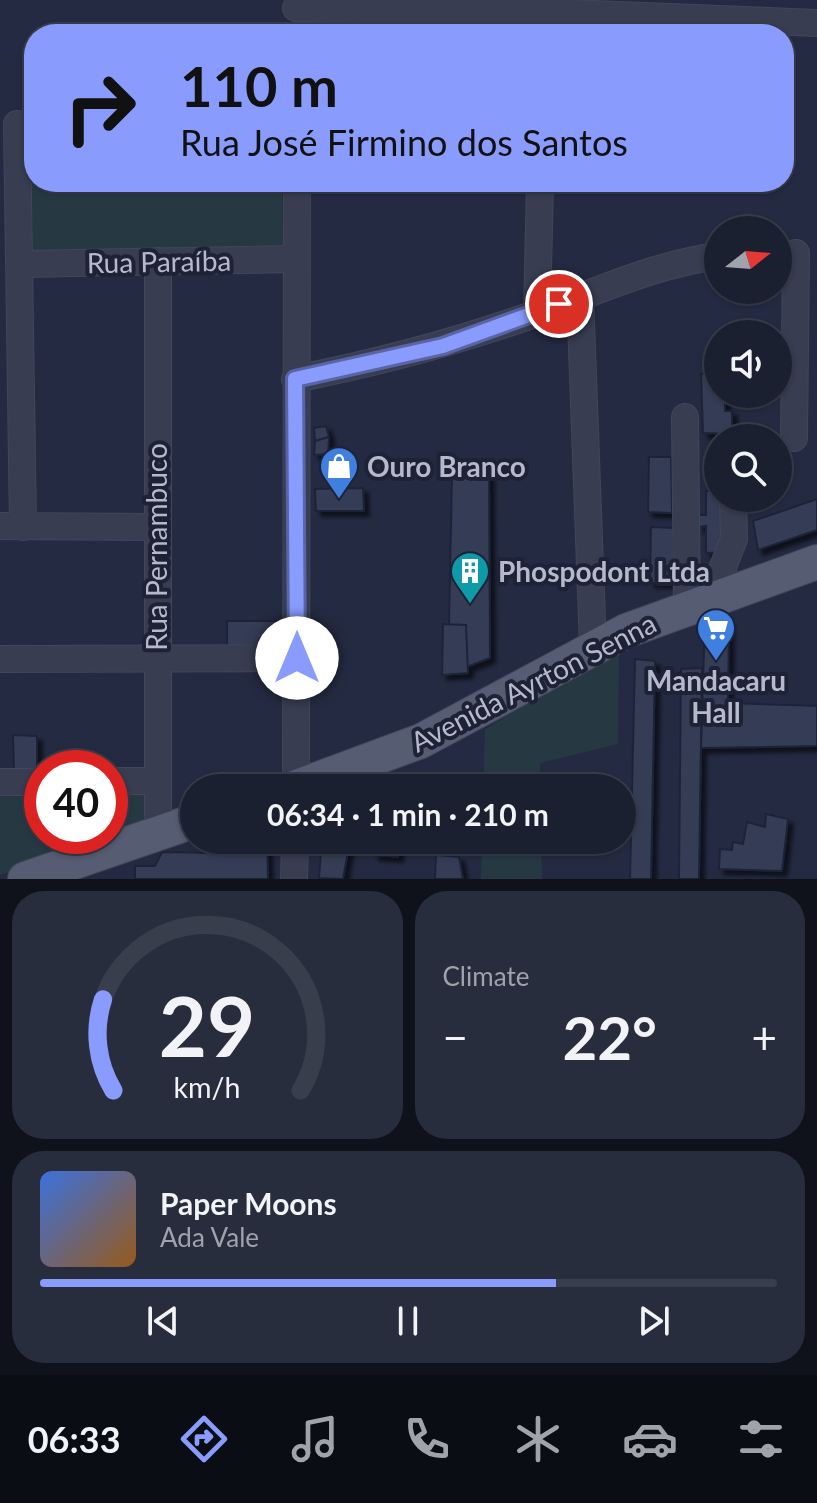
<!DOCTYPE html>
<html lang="en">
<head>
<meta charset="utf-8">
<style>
  body { margin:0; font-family:Lato,sans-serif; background:#282d3d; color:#f1f3f6; height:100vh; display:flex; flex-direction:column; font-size:30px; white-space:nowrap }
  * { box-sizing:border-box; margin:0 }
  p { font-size:26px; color:#a0a3ab }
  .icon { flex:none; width:44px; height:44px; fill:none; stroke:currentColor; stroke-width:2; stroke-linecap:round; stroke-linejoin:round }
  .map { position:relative; height:879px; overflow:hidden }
  .details { display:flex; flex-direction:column; gap:12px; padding:12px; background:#0f121b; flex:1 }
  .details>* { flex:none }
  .banner { position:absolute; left:24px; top:24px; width:770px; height:168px; border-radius:32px; box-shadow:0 2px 6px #0004,0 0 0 2px #393e4d; background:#899cfd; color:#111; overflow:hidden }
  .needle { width:52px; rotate:73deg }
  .fabs { position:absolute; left:704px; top:216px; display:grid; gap:16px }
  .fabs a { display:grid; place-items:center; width:88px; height:88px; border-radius:50%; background:#1b2031; box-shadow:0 2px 6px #0004,0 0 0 2px #393e4d; font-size:40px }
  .speed { position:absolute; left:24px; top:750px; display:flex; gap:16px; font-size:40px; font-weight:700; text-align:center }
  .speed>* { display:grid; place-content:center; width:104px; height:104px; border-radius:50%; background:#1b2031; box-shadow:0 2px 6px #0004,0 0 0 2px #393e4d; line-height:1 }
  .speed .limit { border:12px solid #d22; background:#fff; color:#111 }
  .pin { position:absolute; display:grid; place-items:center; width:68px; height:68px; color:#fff; margin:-34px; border:4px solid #fff; border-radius:50%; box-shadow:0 2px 8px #0007 }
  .me { position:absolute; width:88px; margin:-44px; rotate:0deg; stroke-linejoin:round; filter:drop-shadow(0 0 6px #0008) }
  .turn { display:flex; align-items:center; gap:28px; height:168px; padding:0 24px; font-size:36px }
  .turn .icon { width:104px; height:104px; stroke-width:2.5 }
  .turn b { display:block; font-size:56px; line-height:68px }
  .big { font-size:60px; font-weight:700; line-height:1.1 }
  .details .widget { flex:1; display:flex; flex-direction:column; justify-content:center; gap:12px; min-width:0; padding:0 28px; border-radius:32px; background:#282d3d }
  .details .dial { align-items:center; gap:0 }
  .dial svg { height:208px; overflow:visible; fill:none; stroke:#393e4d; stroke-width:7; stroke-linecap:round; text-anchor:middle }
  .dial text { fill:#f1f3f6; stroke:none }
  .song { display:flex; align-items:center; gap:24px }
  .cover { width:96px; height:96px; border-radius:12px; background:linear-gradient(135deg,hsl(220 70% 55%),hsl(30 70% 35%)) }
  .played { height:8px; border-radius:4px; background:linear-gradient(90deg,#899cfd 70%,#393e4d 70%) }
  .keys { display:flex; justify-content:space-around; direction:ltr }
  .heat { display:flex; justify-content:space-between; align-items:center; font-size:44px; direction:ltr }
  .details .tiles { flex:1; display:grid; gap:12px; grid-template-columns:1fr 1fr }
  .widget:last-child { grid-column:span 2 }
  .trip { position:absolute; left:180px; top:774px; width:456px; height:80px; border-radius:40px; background:#1b2031; box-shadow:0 2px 6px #0004,0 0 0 2px #393e4d; font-weight:700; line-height:80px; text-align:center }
  .tabs { display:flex; height:128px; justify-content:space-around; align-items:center; background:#0b0d14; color:#a0a3ab }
  .tabs .icon { width:56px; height:56px }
  .tabs .active { color:#899cfd }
  .tabs b { font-size:36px; color:#f1f3f6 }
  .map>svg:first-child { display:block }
  .green { fill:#263942 }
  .building { fill:#363d57; stroke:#1f2438; stroke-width:2; filter:url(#shadow) }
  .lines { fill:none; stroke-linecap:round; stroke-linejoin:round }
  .minor-casing { stroke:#42465a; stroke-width:28 }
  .major-casing { stroke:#42465a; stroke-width:36 }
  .minor { stroke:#383d51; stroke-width:26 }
  .major { stroke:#565c71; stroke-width:34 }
  .route-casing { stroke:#5965a4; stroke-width:20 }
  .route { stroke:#899cfd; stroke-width:14 }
  .labels { text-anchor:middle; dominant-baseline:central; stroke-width:8; stroke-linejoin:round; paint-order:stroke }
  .street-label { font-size:28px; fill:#b5b9cb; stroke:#1d2236 }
  .poi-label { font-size:28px; font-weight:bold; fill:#b5b9cb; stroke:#1d2236; text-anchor:start }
</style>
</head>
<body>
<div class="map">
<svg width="817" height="879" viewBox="0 0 817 879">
  <defs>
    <filter id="shadow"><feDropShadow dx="5" dy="5" stdDeviation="2" flood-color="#0009"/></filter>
  </defs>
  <rect width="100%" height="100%" fill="#242a41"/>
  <g class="green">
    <polygon points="31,135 34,136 34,182 282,182 283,256 33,255"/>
    <polygon points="619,650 618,744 540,763 540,788 483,788 485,729"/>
    <polygon points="42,790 42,836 110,836 110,790 150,790 150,822 0,875 0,791"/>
    <polygon points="482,840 541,840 542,879 481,879"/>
  </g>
  <g class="building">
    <polygon points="393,27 393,34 317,34 317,28"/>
    <polygon points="709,373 718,378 718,394 733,394 725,396 725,411 732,411 732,434 703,433 701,374"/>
    <polygon points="326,426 329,437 315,441 314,428"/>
    <polygon points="329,437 328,454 314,455 315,441"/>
    <polygon points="649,457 671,457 672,513 648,512"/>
    <polygon points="489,464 490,658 448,674 452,475"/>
    <polygon points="363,488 364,511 316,511 315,489"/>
    <polygon points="706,491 718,491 718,498 728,498 726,552 706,553 706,526 699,527 699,515 706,515"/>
    <polygon points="817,499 817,530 758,550 753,521"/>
    <polygon points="651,527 673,528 674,583 650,583"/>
    <polygon points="705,619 729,620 728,703 817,706 817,746 701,748"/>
    <polygon points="227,621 276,621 276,645 227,646"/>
    <polygon points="443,624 466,625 468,673 442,675"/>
    <polygon points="635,659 655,661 651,879 630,879"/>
    <polygon points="702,668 699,879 679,879 681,669"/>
    <polygon points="13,735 37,736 37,773 14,774"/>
    <polygon points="436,776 458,777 458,788 435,788"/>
    <polygon points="766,814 788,819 782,871 719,869 720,849 732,850 733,842 743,844 747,822 765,827"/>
    <polygon points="218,840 267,840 268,879 135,879 135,866 155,866 162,852 211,853"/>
    <polygon points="322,840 350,840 343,879 319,878"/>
    <polygon points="375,840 404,840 400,841 398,857 374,855"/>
    <polygon points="436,855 459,857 463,879 435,879"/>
  </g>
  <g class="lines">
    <g class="minor-casing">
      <g id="minor">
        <polyline points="296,8 544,12 817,23"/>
        <polyline points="17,124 23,527"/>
        <polyline points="22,264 296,259"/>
        <polyline points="580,295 593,647"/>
        <polyline points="537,313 540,182"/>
        <path d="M295,379C376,363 453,343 532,315C594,293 651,265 718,256"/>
        <polyline points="685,417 687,607"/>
        <polyline points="794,438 796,253"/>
        <polyline points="0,526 156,527"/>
        <polyline points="729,592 722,569 734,539 733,498"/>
        <polyline points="0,659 297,658"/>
        <polyline points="110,781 156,781"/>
        <polyline points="0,782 42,782"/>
        <polyline points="296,788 297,182"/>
        <polyline points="158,833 158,261"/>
        <polyline points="294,879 295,840"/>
      </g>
    </g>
    <g class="major-casing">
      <g id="major">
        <polyline points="294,788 421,741 626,631 817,562"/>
        <polyline points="25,879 194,821"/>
      </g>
    </g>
    <use href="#minor" class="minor"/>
    <use href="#major" class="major"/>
  </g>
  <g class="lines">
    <g class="route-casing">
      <polyline id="route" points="297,658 295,379 443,346 559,304"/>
    </g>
    <use href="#route" class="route"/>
  </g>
  <defs>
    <g id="shop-pin" transform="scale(2)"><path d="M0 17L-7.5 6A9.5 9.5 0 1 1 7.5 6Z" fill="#3f7fe0" stroke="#1d2236"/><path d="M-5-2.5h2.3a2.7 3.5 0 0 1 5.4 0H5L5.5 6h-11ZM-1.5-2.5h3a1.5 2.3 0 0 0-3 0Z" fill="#fff"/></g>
    <g id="building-pin" transform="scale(2)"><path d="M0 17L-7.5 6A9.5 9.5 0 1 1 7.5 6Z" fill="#0f9aa8" stroke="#1d2236"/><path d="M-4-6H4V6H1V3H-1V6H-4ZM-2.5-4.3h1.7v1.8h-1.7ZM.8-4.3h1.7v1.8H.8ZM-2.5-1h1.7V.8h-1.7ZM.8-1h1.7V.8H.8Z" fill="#fff"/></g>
    <g id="supermarket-pin" transform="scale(2)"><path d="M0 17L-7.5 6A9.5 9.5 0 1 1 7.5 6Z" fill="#3f7fe0" stroke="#1d2236"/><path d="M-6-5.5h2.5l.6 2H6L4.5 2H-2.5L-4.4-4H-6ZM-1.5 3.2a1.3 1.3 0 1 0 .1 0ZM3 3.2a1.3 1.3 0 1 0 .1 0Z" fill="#fff"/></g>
  </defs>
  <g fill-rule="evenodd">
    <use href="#shop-pin" x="339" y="466"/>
    <use href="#building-pin" x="470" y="571"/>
    <use href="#supermarket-pin" x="716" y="628"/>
  </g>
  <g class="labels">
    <g class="street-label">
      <text transform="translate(159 261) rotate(-1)">Rua Paraíba</text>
      <text transform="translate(156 547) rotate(-90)">Rua Pernambuco</text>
      <text transform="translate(533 682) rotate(-27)">Avenida Ayrton Senna</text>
    </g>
    <g class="poi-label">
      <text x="367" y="466">Ouro Branco</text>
      <text x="498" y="571">Phospodont Ltda</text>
      <text x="716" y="680" text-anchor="middle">Mandacaru<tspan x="716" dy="32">Hall</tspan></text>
    </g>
  </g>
</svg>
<div class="fabs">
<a><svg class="needle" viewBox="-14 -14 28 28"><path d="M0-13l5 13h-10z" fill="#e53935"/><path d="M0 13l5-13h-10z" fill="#a0a3ab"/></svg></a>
<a><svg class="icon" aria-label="sound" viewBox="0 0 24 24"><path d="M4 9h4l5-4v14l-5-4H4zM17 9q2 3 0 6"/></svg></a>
<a><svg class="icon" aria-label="search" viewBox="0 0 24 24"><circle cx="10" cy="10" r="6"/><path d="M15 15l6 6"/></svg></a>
</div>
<div class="speed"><div class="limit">40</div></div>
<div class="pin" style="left:559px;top:304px;background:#d93025"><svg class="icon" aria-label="arrive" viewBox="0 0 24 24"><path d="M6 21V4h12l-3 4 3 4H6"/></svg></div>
<svg class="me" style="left:297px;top:658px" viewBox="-20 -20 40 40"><circle r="19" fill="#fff"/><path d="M0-13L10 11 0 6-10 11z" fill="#899cfd"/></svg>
<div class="trip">06:34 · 1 min · 210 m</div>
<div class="banner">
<div class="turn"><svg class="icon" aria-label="right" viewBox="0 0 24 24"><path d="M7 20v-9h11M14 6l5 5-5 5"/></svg><div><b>110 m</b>Rua José Firmino dos Santos</div></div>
</div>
</div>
<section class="details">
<div class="tiles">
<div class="widget dial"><svg viewBox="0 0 100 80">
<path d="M14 69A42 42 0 1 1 86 69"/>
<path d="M14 69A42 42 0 0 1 10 34" stroke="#899cfd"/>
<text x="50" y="56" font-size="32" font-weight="700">29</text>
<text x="50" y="72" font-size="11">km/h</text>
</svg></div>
<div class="widget"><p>Climate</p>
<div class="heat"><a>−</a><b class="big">22°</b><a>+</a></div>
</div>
<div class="widget">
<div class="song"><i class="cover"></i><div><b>Paper Moons</b><p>Ada Vale</p></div></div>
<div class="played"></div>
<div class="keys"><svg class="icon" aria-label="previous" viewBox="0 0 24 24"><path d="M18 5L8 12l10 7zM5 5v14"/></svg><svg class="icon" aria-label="pause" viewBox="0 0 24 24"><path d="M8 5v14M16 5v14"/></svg><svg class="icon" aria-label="next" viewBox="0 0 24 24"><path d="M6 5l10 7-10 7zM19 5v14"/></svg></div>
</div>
</div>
</section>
<nav class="tabs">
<b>06:33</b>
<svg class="icon active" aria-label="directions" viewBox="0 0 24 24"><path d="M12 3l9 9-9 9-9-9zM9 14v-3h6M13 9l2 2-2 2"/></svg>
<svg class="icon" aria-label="music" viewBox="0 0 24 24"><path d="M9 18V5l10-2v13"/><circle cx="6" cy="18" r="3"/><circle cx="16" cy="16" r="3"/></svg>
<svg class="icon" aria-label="phone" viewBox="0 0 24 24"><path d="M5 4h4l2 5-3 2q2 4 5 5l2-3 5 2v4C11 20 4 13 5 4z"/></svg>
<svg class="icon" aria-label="climate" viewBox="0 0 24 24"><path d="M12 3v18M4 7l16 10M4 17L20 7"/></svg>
<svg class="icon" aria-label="car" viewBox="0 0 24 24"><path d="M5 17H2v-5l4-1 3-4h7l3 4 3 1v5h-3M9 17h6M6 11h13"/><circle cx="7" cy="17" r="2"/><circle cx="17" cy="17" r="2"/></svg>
<svg class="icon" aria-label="filters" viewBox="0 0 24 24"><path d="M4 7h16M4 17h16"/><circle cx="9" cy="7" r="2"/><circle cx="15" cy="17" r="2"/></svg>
</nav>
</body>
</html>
